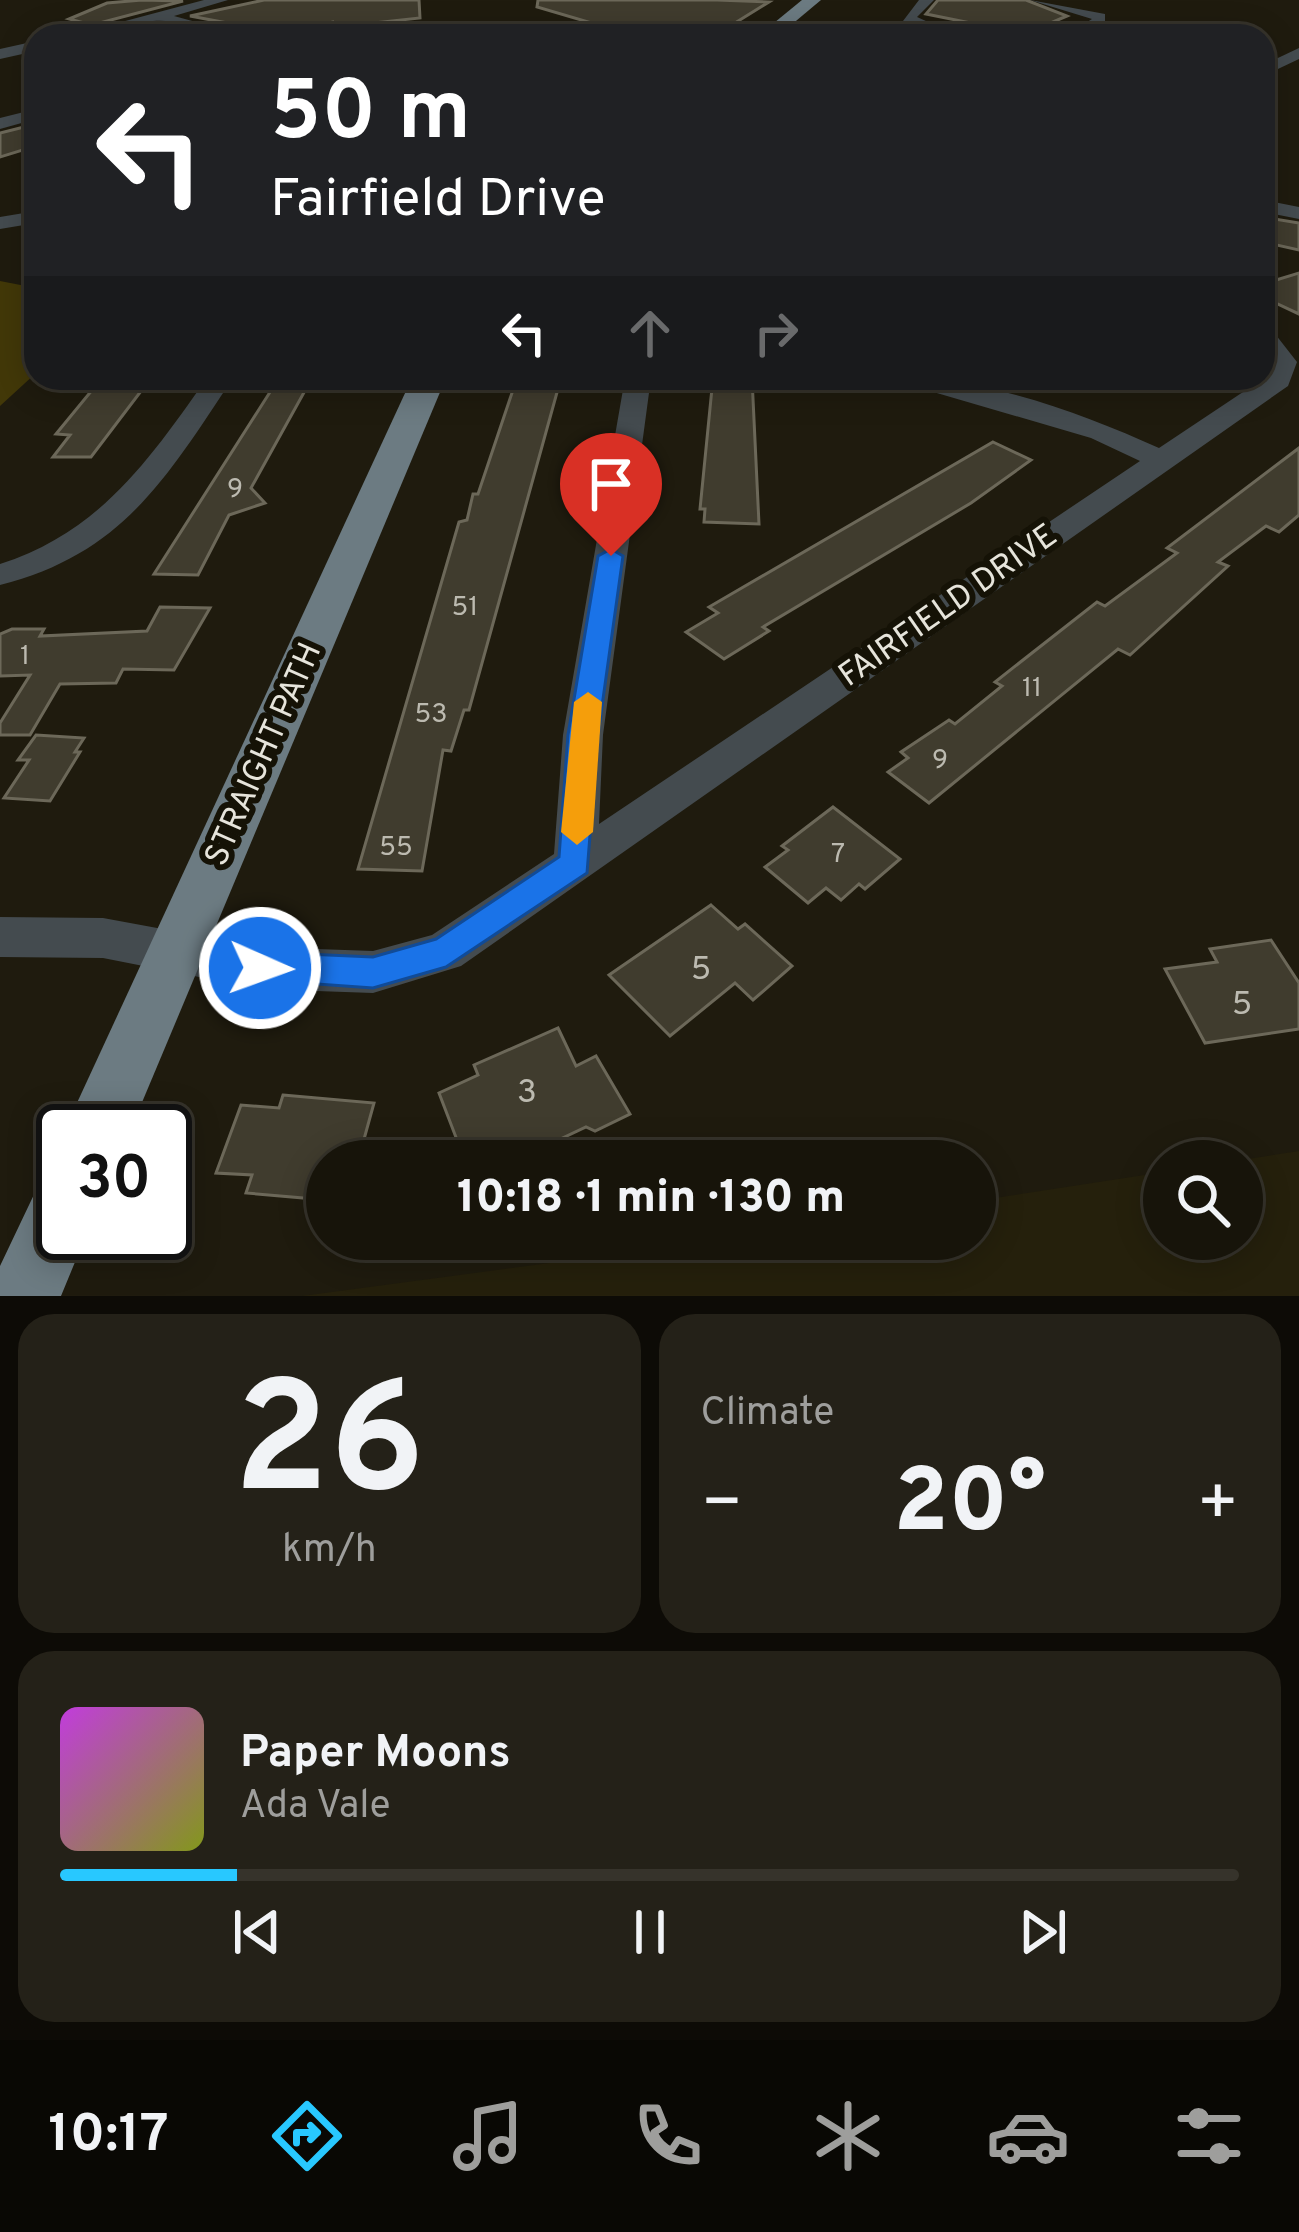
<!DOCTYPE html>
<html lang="en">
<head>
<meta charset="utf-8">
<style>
  body { margin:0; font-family:Overpass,sans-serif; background:#242118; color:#f1f3f6; height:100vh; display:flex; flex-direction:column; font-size:45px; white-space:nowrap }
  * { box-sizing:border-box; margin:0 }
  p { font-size:39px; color:#9e9e9c }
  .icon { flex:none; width:66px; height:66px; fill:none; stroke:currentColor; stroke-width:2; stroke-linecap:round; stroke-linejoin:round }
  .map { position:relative; height:1296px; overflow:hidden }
  .sheet { display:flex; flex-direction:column; gap:18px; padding:18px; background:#0d0b06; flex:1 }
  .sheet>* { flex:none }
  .top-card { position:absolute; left:24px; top:24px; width:1251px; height:366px; border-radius:36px; box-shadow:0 6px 30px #0003,0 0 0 3px #36332b; background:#202124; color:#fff; overflow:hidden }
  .controls { position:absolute; left:1143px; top:1140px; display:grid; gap:24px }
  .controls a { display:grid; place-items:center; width:120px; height:120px; border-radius:50%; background:#17140a; box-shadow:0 6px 30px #0003,0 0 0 3px #36332b; font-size:60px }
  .speed { position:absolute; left:36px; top:1104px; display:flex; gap:24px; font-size:60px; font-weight:700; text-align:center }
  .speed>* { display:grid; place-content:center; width:156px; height:156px; border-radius:50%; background:#17140a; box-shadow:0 6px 30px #0003,0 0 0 3px #36332b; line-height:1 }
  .speed .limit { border:6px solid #111; border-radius:18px; background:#fff; color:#111 }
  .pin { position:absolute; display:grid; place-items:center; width:102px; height:102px; color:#fff; margin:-123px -51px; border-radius:50% 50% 50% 0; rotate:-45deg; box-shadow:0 0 12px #0007 }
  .pin .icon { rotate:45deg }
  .me { position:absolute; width:132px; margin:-66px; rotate:92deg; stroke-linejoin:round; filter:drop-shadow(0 0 9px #0008) }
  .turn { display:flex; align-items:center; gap:42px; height:252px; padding:0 48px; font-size:54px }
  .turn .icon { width:156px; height:156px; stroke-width:2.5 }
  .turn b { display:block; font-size:84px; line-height:102px }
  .lanes { display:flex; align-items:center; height:114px; padding:0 48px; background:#0003; justify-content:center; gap:60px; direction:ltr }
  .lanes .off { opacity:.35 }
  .big { font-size:90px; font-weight:800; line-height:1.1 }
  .sheet .tile { flex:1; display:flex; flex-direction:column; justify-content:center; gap:18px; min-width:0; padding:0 42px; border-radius:36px; background:#242118 }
  .sheet .dial { align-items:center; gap:0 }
  .dial b { font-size:156px; line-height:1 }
  .song { display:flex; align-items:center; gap:36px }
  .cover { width:144px; height:144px; border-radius:18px; background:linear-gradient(135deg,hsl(290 70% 55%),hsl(70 70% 35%)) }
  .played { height:12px; border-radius:6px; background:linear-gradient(90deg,#28c8ff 15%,#36332b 15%) }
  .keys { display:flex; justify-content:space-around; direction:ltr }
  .heat { display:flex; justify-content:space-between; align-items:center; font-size:66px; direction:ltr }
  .sheet .tiles { flex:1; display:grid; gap:18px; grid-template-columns:1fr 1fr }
  .tile:last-child { grid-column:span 2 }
  .trip { position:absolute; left:306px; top:1140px; width:690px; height:120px; border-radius:60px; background:#17140a; box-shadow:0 6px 30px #0003,0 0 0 3px #36332b; font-weight:800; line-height:120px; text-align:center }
  .tab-bar { display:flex; height:192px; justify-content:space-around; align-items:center; background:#090804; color:#9e9e9c }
  .tab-bar .icon { width:84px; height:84px }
  .tab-bar .selected { color:#28c8ff }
  .tab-bar b { font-size:54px; color:#f1f3f6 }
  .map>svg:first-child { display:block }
  .built { fill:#25200c }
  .green { fill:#423808 }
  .building { fill:#403c2e; stroke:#6c6859; stroke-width:3 }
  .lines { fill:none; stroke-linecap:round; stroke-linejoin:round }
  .minor { fill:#444b4f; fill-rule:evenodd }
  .major { fill:#6c7b82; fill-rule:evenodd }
  .route { fill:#1a73e8; stroke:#114b97; stroke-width:3 }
  .slow { fill:#f59e0b }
  .labels { text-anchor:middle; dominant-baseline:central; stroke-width:12; stroke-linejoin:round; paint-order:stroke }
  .number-label { font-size:27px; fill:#bcbab0 }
  .street-label { font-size:33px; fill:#e6e4db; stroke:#151206 }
  .near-number-label { font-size:33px; fill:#bcbab0 }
</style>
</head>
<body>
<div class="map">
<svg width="1299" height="1296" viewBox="0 0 1299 1296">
  <rect width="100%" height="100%" fill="#1f1b0e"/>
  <polygon class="built" points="1299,1151 1299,1296 302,1296 730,1239 975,1239 975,1201 1164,1172 1164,1239 1242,1239 1242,1161 1235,1161"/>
  <polygon class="green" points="0,281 36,288 36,373 0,406"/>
  <g class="building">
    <polygon points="142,0 183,1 92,25 69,19 107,3"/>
    <polygon points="264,0 419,0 420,18 337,27 333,22 286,34 190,16"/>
    <polygon points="538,0 717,0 769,2 714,36 635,36 619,25 605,27 537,7"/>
    <polygon points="938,0 1026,0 1067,16 1025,34 926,14"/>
    <polygon points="36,124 36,146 0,157 0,133"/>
    <polygon points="1263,217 1299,223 1299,250 1263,242"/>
    <polygon points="1299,273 1299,314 1263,297 1263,284"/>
    <polygon points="102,378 151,378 91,457 53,457 70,435 56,434"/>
    <polygon points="279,378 312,378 251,488 265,503 229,515 198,575 154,574"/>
    <polygon points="517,378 561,378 469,710 464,710 451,751 443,750 422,871 358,869 459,522 467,520 473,494 478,494"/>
    <polygon points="713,378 752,378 759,524 704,522 705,509 700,509"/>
    <polygon points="993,442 1031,460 971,503 763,627 769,631 724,659 686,632 718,613 709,607"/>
    <polygon points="1299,448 1299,515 1279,532 1266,526 1218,562 1228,566 1130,655 1118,649 929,803 888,772 908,758 901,752 949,720 955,724 1002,686 995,682 1097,602 1105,606 1177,553 1167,548"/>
    <polygon points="160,607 210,608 174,670 123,669 116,683 60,684 30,735 0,735 0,723 30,675 0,676 0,634 12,629 44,629 40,636 147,631"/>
    <polygon points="36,735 84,738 75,752 80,752 50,801 4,798 29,760 18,760"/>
    <polygon points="833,807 900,859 865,889 859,884 841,900 826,888 808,903 765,867 788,850 782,846"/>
    <polygon points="711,905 738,929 745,924 792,966 753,1000 735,983 670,1036 609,975"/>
    <polygon points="1271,940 1299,983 1299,1029 1205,1043 1165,969 1217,962 1210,949"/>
    <polygon points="558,1028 576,1066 596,1056 630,1114 595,1131 586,1127 514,1161 482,1161 476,1147 462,1153 439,1093 478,1075 474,1065"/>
    <polygon points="283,1095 374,1103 358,1161 327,1161 327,1200 246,1193 252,1175 216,1173 241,1105 279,1108"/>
  </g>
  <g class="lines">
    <g class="minor">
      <path d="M204,0H228L174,16L247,36C216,36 183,18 153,21C124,24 99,36 69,36Z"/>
      <polygon points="919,0 934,0 917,17 959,36 939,36 903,21"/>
      <polygon points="1030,0 1105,14 1105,27 1086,36 1065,36 1092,19"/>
      <polygon points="458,24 583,32 590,36 335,36"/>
      <polygon points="36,41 36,51 0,59 0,49"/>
      <polygon points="1299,48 1299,59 1263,76 1263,65"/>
      <polygon points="36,109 36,119 0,129 0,118"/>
      <polygon points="1263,200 1299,207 1299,219 1263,212"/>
      <polygon points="36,211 36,223 0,229 0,217"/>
      <path d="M1263,327L1272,330L1297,362L1288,386L461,966L373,993L260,989L103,958L0,957V917L103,918L260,947L373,951L432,935L554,854L563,735L625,378H651L603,735L599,824L1140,461L1091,438L906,384L902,378C987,378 1082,413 1159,448L1267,376L1271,362L1263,352Z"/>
      <path d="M207,378H233C167,477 123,554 0,585V564C100,532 149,460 207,378Z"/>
    </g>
    <g class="major">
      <polygon points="802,0 821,0 778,36 758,36"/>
      <polygon points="412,378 446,378 130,1131 64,1131"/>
      <polygon points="63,1173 63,1233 87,1233 61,1296 0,1296 0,1266 39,1184"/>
    </g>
  </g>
  <polygon class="route" points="611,549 623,556 598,735 587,873 446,967 373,988 247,979 242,968 247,957 260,952 373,957 436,939 559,857 568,735 598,556"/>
  <polygon class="slow" points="588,692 602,702 593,832 577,845 561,832 574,702"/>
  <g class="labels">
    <g class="number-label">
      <text x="235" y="490">9</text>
      <text x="465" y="608">51</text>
      <text x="25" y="657">1</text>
      <text x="1032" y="689">11</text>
      <text x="431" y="715">53</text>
      <text x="940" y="761">9</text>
      <text x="396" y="848">55</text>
      <text x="838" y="855">7</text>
    </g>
    <g class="street-label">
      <text transform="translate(949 607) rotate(-35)">FAIRFIELD DRIVE</text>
      <text transform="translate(265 755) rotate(-66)">STRAIGHT PATH</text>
    </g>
    <g class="near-number-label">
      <text x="701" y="971">5</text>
      <text x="1242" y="1006">5</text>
      <text x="527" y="1094">3</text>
    </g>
  </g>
</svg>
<div class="controls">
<a><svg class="icon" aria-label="search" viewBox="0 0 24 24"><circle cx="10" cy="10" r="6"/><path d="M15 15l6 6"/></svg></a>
</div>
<div class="speed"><div class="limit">30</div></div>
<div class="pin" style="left:611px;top:556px;background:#d93025"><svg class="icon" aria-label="arrive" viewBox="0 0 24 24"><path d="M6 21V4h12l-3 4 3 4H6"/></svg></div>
<svg class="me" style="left:260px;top:968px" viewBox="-20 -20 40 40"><circle r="17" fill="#1a73e8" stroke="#fff" stroke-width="3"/><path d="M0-11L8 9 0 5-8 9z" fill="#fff"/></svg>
<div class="trip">10:18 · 1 min · 130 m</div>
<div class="top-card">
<div class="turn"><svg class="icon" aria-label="left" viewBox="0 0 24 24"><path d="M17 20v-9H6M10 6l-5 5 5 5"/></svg><div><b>50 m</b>Fairfield Drive</div></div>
<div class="lanes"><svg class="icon" aria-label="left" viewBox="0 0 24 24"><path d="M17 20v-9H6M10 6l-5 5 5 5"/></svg><svg class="icon off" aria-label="ahead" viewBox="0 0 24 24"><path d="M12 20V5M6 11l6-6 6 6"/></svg><svg class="icon off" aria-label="right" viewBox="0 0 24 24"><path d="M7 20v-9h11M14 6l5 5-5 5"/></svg></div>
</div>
</div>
<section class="sheet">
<div class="tiles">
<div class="tile dial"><b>26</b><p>km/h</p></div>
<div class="tile"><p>Climate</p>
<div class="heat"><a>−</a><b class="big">20°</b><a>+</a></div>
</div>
<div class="tile">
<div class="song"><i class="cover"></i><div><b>Paper Moons</b><p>Ada Vale</p></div></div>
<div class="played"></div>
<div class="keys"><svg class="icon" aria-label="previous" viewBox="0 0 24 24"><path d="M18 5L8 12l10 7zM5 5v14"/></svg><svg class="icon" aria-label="pause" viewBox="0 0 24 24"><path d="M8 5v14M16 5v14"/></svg><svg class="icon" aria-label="next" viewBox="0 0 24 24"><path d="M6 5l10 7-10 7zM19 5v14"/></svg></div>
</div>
</div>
</section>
<nav class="tab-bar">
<b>10:17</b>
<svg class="icon selected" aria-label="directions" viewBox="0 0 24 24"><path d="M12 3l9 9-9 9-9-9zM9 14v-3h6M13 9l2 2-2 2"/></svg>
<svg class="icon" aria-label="music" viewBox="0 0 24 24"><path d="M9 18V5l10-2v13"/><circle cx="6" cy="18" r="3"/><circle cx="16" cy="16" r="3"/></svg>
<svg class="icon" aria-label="phone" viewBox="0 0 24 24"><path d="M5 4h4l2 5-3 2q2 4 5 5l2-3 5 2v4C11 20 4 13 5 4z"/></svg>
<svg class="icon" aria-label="climate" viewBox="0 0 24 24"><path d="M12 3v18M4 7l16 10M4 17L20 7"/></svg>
<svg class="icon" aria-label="car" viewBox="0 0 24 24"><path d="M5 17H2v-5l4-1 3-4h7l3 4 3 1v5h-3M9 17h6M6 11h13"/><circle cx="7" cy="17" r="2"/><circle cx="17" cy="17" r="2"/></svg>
<svg class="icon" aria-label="filters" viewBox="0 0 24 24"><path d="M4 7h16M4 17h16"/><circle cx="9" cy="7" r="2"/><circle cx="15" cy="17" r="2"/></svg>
</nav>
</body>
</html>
